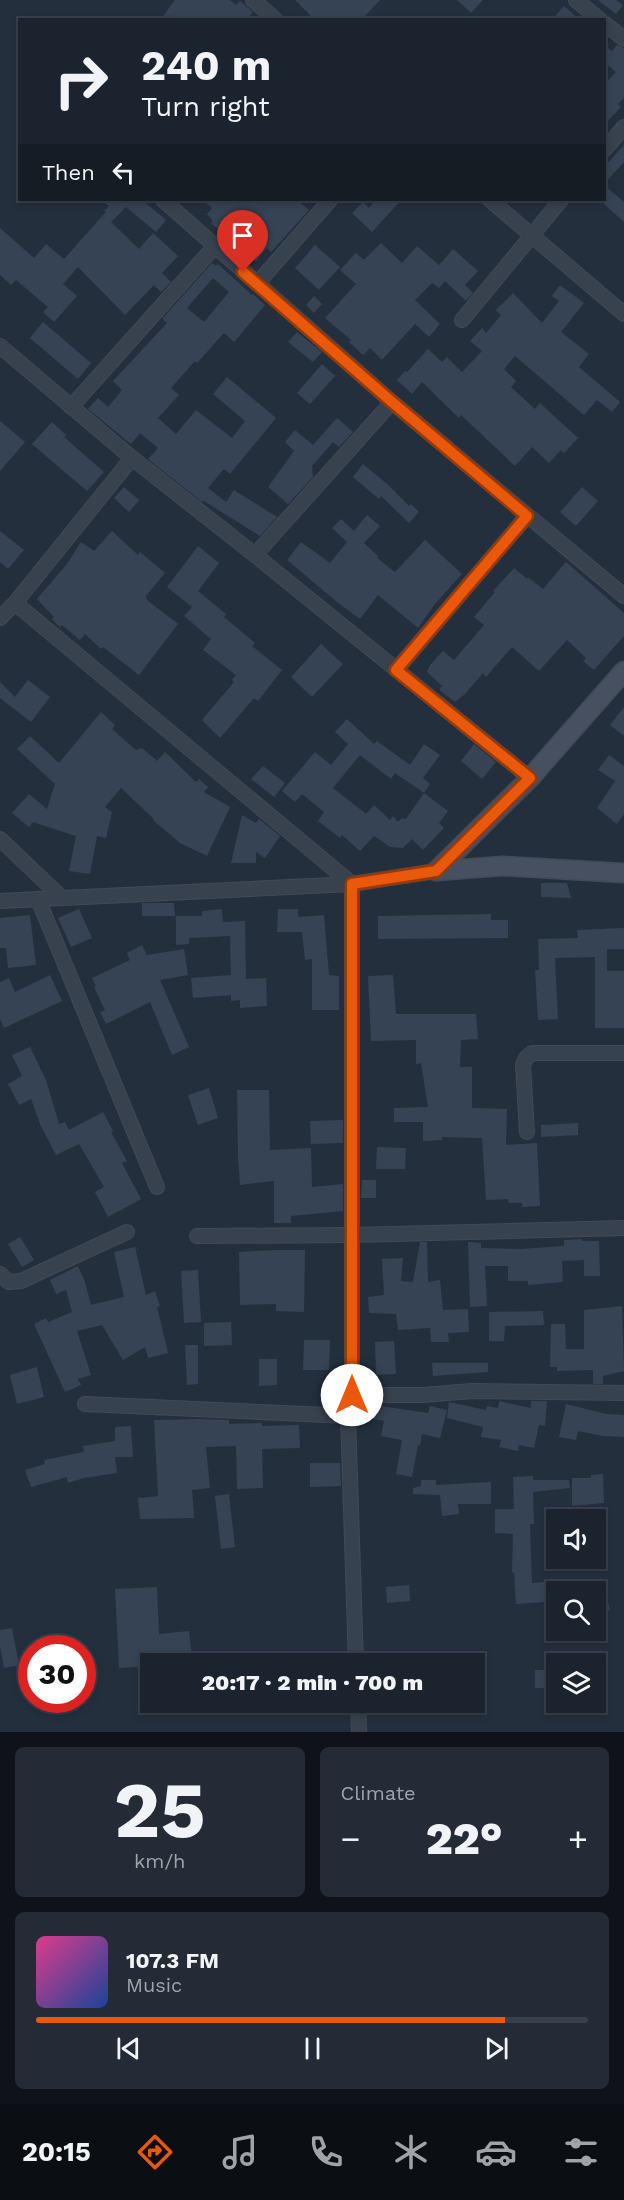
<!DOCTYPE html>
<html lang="en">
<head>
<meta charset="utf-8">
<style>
  body { margin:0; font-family:"Work Sans",sans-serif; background:#242b36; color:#f1f3f6; height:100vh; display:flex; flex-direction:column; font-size:22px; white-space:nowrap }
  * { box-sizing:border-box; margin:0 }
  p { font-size:20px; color:#a0a4aa }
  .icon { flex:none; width:33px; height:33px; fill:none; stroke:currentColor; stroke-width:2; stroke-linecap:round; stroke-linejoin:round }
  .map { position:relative; height:1732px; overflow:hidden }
  .panel { display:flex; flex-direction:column; gap:15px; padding:15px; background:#0f1319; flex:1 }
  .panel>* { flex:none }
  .banner { position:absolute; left:18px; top:18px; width:588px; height:183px; border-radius:0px; box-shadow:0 3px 9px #0003,0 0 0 2px #39404a; background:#1b232e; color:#f1f3f6; overflow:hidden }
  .tools { position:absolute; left:546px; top:1509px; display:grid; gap:12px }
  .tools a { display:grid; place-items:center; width:60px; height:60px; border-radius:0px; background:#1b232e; box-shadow:0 3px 9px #0003,0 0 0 2px #39404a; font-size:30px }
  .speed { position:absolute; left:18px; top:1635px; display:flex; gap:12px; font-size:30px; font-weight:700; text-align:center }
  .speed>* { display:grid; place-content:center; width:78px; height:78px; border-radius:50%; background:#1b232e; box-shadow:0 3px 9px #0003,0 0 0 2px #39404a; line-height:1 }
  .speed .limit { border:9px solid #d22; background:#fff; color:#111 }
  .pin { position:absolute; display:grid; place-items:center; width:51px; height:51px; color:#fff; margin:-62px -26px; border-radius:50% 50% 50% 0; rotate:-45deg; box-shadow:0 0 6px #0007 }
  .pin .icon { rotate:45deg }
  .me { position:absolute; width:66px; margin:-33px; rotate:0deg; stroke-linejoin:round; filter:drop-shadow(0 0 4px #0008) }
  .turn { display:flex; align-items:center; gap:21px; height:126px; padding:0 24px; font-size:27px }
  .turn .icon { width:78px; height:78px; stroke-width:2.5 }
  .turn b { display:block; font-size:42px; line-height:51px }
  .then { display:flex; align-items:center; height:57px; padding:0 24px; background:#0003; gap:12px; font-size:22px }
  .big { font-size:45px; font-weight:800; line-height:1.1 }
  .panel .tile { flex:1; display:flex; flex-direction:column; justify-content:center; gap:9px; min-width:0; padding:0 21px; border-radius:9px; background:#242b36 }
  .panel .dial { align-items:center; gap:0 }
  .dial b { font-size:78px; line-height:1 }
  .song { display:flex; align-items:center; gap:18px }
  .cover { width:72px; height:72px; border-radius:9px; background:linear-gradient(135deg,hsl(330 70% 55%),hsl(220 70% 35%)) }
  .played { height:6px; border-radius:3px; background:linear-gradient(90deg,#ea580c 85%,#39404a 85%) }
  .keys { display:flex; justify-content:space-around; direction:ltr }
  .heat { display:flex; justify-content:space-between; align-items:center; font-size:33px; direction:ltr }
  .panel .tiles { flex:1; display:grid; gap:15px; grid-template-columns:1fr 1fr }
  .tile:last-child { grid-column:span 2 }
  .trip { position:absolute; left:140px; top:1653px; width:345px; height:60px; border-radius:0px; background:#1b232e; box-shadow:0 3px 9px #0003,0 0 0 2px #39404a; font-weight:800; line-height:60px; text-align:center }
  .tab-bar { display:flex; height:96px; justify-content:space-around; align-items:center; background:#0b0e12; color:#a0a4aa }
  .tab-bar .icon { width:42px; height:42px }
  .tab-bar .current { color:#ea580c }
  .tab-bar b { font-size:27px; color:#f1f3f6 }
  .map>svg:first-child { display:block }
  .building { fill:#364354; fill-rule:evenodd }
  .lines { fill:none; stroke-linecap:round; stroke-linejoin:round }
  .street-casing { stroke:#414a57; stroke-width:16 }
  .secondary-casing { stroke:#414a57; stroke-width:21 }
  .street { stroke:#38414e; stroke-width:14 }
  .secondary { stroke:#465061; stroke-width:18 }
  .route-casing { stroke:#983908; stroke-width:15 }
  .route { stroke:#ea580c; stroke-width:10 }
</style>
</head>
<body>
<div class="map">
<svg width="624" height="1732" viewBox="0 0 624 1732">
  <rect width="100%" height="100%" fill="#242f3e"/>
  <g class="building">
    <polygon points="175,0 230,0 236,5 240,1 253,12 246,20 160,20"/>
    <polygon points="295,0 380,0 361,20 315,20"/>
    <polygon points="457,0 483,0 471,13"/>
    <polygon points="598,0 616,0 623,5 616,14"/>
    <polygon points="564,6 580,20 552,20"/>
    <polygon points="604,44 612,51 617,45 624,48 624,98 618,104 621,107 604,125 604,85 616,72 604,62"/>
    <polygon points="624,145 624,162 604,184 604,167"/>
    <polygon points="604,185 624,202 624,222 604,204"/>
    <polygon points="102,200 142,200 166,220 156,232 126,207 111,222 139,249 153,233 178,256 162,273 171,282 161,292 154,285 125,315 78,267 63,284 77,296 54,322 43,312 48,307 16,280 11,285 0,275 0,228 34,258 46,244 64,259 106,212 104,211 109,206"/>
    <polygon points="202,200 297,200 309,210 271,252 267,248 256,262 234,243 233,244 211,223 213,221 207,214 212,208"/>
    <polygon points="376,200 401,200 372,232 352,213 363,202 369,208"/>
    <polygon points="381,243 402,263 417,246 439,265 453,249 478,271 465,285 473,293 466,301 445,281 439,288 432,283 415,300 440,324 429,337 415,324 382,360 370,348 363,355 349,342 351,340 325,318 356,284 340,270 356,253 364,260"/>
    <polygon points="315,245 340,267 319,290 295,268"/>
    <path d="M212,263L216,266L218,264L252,295L253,294L265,305L234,342L224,333L197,363L195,361L171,388L179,395L158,418L176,434L196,410L232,438L245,421L213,394L227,377L276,418L230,474L224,469L208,488L226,502L234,490L277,517L260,536L204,501L202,502L149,460L148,459L158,448L140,433L131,444L88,409L98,398L108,407L122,390L113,381L167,323L162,319ZM213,278L229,292L204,322L187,308Z"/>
    <polygon points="560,285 584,303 561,332 589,354 579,367 620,402 612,412 597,400 584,415 515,356 504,369 516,381 511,387 535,409 540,403 578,438 564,453 561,450 549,463 532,447 515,466 461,415 459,418 422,382 412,394 397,380 405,371 407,372 428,349 442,362 447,357 462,372 482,351 470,341 482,328 486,333 501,315 496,310 513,293 542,323 559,301 552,296"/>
    <polygon points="314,296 322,304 314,313 306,305"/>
    <polygon points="43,322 91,363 78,379 30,338"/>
    <polygon points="297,332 322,352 313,362 288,342"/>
    <polygon points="322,364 335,376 310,404 297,393"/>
    <polygon points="337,418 353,432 339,447 333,442 312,466 313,477 288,504 268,487 294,451 285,442 295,430 313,445"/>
    <polygon points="0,421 25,442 0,471"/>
    <polygon points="52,422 66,435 64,437 104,472 87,491 32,444"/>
    <polygon points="363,464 386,483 409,506 411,504 419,512 409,523 381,496 379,499 353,477"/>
    <polygon points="124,487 139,500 129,512 114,498"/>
    <polygon points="582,487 598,501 576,526 560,512"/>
    <polygon points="367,515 380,526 364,543 378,556 377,558 395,572 425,540 462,574 435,604 418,628 378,595 360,619 337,602 287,560 301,542 330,563 347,542 332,528 341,519 354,531"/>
    <polygon points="0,531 24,550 8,569 0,562"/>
    <polygon points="112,531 138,555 140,552 165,573 146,596 147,600 178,624 139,675 103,647 101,649 85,634 80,640 62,625 60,627 52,619 54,617 37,599 67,564 81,542 94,551"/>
    <polygon points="198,546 219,563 198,591 226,614 224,617 255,643 252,646 282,670 258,701 254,698 220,738 202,720 234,682 232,680 236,675 203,650 211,639 184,616 192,607 167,587"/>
    <polygon points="566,562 624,613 624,636 594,670 583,661 586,658 567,640 539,671 512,647 486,677 483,673 465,694 455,702 439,690 442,686 427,672 430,665 443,651 454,660 484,625 474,617 495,592 493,591 514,568 527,579 528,577 543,589"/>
    <polygon points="321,644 343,664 312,697 291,677"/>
    <polygon points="28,680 50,697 31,722 0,698 0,682 15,697"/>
    <polygon points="624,707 624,736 610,725"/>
    <polygon points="101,712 115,725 112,729 136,750 142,748 157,761 165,752 196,782 199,779 208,787 204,792 230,807 207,856 180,843 153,820 154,819 121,788 105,807 112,812 106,838 97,836 90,874 69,871 76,836 33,822 29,827 12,813 29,794 47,809 55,784 17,749 30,736 59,763"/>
    <polygon points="347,719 374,744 377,741 410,765 424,744 440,755 423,778 430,784 424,793 395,773 391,779 360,755 333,788 366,814 374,805 390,820 393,816 398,822 402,818 406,819 424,793 448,811 439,823 444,828 423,850 412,839 403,848 390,847 374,836 360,851 342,835 340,838 318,821 324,812 302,794 295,802 282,791 315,752 331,765 348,744 335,732"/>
    <polygon points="474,744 496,762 482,779 461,761"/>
    <polygon points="609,755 624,766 624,814 617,824 597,808 615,781 598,770"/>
    <polygon points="263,766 285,783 274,797 251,779"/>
    <polygon points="242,815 256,823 259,819 280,836 265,858 256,852 256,863 231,863"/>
    <polygon points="541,883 567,883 571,898 541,897"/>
    <polygon points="142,903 174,903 175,916 142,916"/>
    <polygon points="79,909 92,938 71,947 58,918"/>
    <polygon points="222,909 223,922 245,921 246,979 266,978 267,1006 240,1008 240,1000 231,1001 231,995 193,998 191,978 231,975 230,936 189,938 189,944 176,945 176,916 202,916 202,911"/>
    <polygon points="278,909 298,909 298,917 324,915 329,975 339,976 339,1010 312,1010 312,959 305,960 302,932 277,932"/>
    <polygon points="491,914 491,920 508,920 508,938 378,939 378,916"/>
    <polygon points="30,915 36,965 8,968 6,948 0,948 0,918"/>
    <polygon points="624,928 624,949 607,949 607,971 624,971 624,1028 595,1028 595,957 555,958 558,1019 538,1020 535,970 539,970 538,939 578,938 577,930"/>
    <polygon points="142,945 147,955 184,949 188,975 160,980 189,1047 172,1055 150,1002 106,1024 100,1012 105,1010 94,987 96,986 92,978 130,960 127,953"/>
    <polygon points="50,975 62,1001 4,1028 0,1019 0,982 9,978 15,992"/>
    <polygon points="393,975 396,1014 476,1014 478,1039 461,1040 460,1067 472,1067 472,1108 507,1109 506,1145 537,1143 540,1206 522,1207 522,1203 509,1203 508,1199 486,1200 482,1138 442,1137 442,1140 423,1141 423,1122 394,1122 394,1108 428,1107 421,1063 416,1064 416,1040 371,1041 368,976"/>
    <polygon points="30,1047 46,1080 59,1124 65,1122 69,1130 103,1112 113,1131 111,1132 127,1161 122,1163 141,1199 108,1217 95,1192 104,1187 79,1144 56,1155 40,1124 31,1099 19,1105 8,1084 22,1076 12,1055"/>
    <polygon points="209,1088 218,1118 198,1125 188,1095"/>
    <polygon points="237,1090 269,1090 270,1150 311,1148 312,1187 343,1184 343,1211 291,1216 291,1223 274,1223 274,1181 240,1185 238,1156"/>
    <polygon points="343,1120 343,1143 311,1144 310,1121"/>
    <polygon points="578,1123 578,1135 541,1137 541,1125"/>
    <polygon points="377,1147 406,1148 405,1169 376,1169"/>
    <polygon points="362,1180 376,1180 376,1198 361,1198"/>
    <polygon points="20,1237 34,1260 22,1267 8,1244"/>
    <polygon points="582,1239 582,1241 599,1241 600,1276 584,1276 584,1260 562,1261 563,1282 528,1285 528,1281 508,1281 508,1266 485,1266 487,1306 470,1307 468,1242 481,1243 481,1248 520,1249 564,1246 564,1240"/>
    <polygon points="420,1242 427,1242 428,1282 440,1280 443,1310 468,1309 469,1332 448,1333 449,1342 431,1342 430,1328 398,1330 396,1314 369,1313 368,1297 384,1295 382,1259 403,1258 401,1281 413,1282"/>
    <polygon points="135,1247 146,1295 155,1291 160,1306 157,1307 168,1353 148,1358 145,1347 123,1360 102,1325 77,1331 91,1375 78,1379 81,1385 65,1392 34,1324 46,1318 48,1322 72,1312 66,1290 56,1294 50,1280 78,1266 85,1282 91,1305 124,1297 114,1252"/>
    <polygon points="277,1250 305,1250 304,1312 276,1311 276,1304 240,1305 239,1252"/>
    <polygon points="198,1270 201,1322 184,1323 181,1271"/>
    <polygon points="622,1306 624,1371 603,1376 603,1384 593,1384 593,1370 557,1371 557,1367 550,1367 551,1324 565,1324 566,1349 584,1349 584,1310"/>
    <polygon points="543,1311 544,1325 505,1326 504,1341 489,1341 489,1312"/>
    <polygon points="231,1322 232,1345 204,1346 204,1323"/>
    <polygon points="304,1340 330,1340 329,1370 303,1370"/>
    <polygon points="394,1341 396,1374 376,1375 375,1342"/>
    <polygon points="185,1345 198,1345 198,1384 187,1385"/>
    <polygon points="259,1359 277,1359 277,1385 259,1386"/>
    <polygon points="432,1363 488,1363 488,1372 433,1376"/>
    <polygon points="37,1367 44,1397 17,1404 10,1375"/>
    <polygon points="499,1401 531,1408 531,1401 547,1401 545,1426 539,1425 534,1448 519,1445 518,1451 499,1447 501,1440 481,1437 483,1427 447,1418 449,1402 486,1410 487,1406 498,1408"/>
    <polygon points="367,1404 428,1413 430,1406 447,1410 440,1438 422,1434 420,1446 418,1445 412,1477 396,1474 402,1440 381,1436 384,1421 365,1417"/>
    <polygon points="566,1404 606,1414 624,1415 624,1437 603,1436 578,1431 576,1440 559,1437"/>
    <polygon points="199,1419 229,1420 229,1424 262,1423 262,1426 299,1425 300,1448 262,1449 263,1488 237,1489 236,1446 206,1447 210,1488 192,1490 194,1518 140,1519 138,1498 158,1496 154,1420"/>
    <polygon points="131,1426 133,1457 115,1457 117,1473 84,1478 68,1483 67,1477 31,1487 25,1470 45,1464 44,1460 84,1452 83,1446 115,1441 115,1427"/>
    <polygon points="310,1463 340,1463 341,1486 310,1487"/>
    <polygon points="603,1474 604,1503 572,1506 572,1478 591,1478 591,1475"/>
    <polygon points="533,1476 533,1480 569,1480 570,1488 533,1492 534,1524 530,1524 532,1583 545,1582 546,1602 516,1604 514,1572 512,1573 513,1534 495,1533 495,1509 514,1509 513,1477"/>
    <polygon points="421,1480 436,1480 436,1485 491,1482 491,1504 458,1504 459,1514 442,1516 440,1495 413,1494 413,1488 421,1486"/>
    <polygon points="229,1494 235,1547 221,1549 215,1496"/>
    <polygon points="409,1585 410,1601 387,1603 386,1587"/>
    <polygon points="157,1587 159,1634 189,1631 192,1657 160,1660 160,1664 150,1664 150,1666 119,1668 115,1589"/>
    <polygon points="606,1593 610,1610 596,1613 596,1595"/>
    <polygon points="12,1628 19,1665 4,1668 0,1646 0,1630"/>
    <rect x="596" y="1663" width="12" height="25"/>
    <rect x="535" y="1670" width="21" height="18"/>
    <polygon points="52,1700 77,1700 77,1711 52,1710"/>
  </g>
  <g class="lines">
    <g class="street-casing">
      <g id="street">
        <polyline points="253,0 276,20"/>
        <polyline points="576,0 600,20"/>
        <polyline points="604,23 624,39"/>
        <polyline points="604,150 624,127"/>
        <polyline points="163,200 392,402 624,596"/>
        <polyline points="490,200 624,314"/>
        <polyline points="257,284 330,200"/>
        <polyline points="462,320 561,200"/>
        <polyline points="0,346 132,458 255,555 530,778"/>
        <polyline points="71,407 215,246"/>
        <polyline points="255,555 392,402"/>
        <polyline points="15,603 352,884 352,1395 348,1416 356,1664"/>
        <polyline points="0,618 15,603 132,458"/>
        <polyline points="396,670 527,516"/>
        <polyline points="0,839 61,897"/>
        <polyline points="38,899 157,1187"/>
        <polyline points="0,901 352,884 436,871"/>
        <polyline points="527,1132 523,1065 526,1058 532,1053 624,1053"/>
        <polyline points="197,1236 353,1235 624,1228"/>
        <polyline points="0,1274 9,1282 21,1281 127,1232"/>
        <polyline points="352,1395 423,1395 472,1391 624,1393"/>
        <polyline points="85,1404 348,1416"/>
        <polyline points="358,1702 359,1732"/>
      </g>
    </g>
    <g class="secondary-casing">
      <g id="secondary">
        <polyline points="436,871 530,778 624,671"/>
        <polyline points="436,871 502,866 624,873"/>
      </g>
    </g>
    <use href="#street" class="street"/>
    <use href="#secondary" class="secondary"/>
  </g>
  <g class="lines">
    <g class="route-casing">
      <polyline id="route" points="243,272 392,402 527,516 396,670 530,778 436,871 352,884 352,1395"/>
    </g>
    <use href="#route" class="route"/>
  </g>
</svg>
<div class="tools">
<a><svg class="icon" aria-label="sound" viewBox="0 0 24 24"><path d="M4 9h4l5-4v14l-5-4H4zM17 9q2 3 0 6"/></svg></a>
<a><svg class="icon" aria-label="search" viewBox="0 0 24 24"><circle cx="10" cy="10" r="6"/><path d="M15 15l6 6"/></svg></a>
<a><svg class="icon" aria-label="layers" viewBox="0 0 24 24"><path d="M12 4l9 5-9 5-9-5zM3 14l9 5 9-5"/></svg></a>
</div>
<div class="speed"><div class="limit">30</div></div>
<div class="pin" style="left:243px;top:272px;background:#d93025"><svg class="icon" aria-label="arrive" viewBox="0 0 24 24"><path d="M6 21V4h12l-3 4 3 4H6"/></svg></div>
<svg class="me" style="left:352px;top:1395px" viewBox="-20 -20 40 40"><circle r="19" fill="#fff"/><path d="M0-13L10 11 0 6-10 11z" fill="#ea580c"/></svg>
<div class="trip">20:17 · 2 min · 700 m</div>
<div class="banner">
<div class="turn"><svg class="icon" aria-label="right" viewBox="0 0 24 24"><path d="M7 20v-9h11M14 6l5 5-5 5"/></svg><div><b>240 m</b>Turn right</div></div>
<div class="then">Then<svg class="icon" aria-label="left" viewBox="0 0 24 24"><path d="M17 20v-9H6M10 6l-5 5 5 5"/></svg></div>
</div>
</div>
<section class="panel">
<div class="tiles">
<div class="tile dial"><b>25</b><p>km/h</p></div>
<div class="tile"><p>Climate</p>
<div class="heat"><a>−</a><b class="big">22°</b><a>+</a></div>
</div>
<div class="tile">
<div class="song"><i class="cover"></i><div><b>107.3 FM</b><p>Music</p></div></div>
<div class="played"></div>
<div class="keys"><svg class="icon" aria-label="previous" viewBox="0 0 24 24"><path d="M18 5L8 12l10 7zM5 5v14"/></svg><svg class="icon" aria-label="pause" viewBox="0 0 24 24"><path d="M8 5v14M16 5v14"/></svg><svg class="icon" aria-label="next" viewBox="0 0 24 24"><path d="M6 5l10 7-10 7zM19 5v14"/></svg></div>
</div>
</div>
</section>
<nav class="tab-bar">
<b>20:15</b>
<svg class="icon current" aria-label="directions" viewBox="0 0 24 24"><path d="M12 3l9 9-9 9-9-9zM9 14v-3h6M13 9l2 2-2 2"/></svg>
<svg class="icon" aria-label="music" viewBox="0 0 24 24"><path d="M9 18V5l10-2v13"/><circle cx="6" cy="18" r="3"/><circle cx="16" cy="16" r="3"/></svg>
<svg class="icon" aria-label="phone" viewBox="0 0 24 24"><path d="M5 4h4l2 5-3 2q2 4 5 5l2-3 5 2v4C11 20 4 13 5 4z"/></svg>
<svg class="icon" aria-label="climate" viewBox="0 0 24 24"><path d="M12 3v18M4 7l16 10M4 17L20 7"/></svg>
<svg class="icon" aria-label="car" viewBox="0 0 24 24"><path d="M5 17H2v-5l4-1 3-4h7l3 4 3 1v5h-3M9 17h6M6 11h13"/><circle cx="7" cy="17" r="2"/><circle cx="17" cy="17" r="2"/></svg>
<svg class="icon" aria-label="filters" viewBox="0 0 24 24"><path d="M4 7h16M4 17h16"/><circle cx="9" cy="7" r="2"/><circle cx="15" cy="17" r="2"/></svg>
</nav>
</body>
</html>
